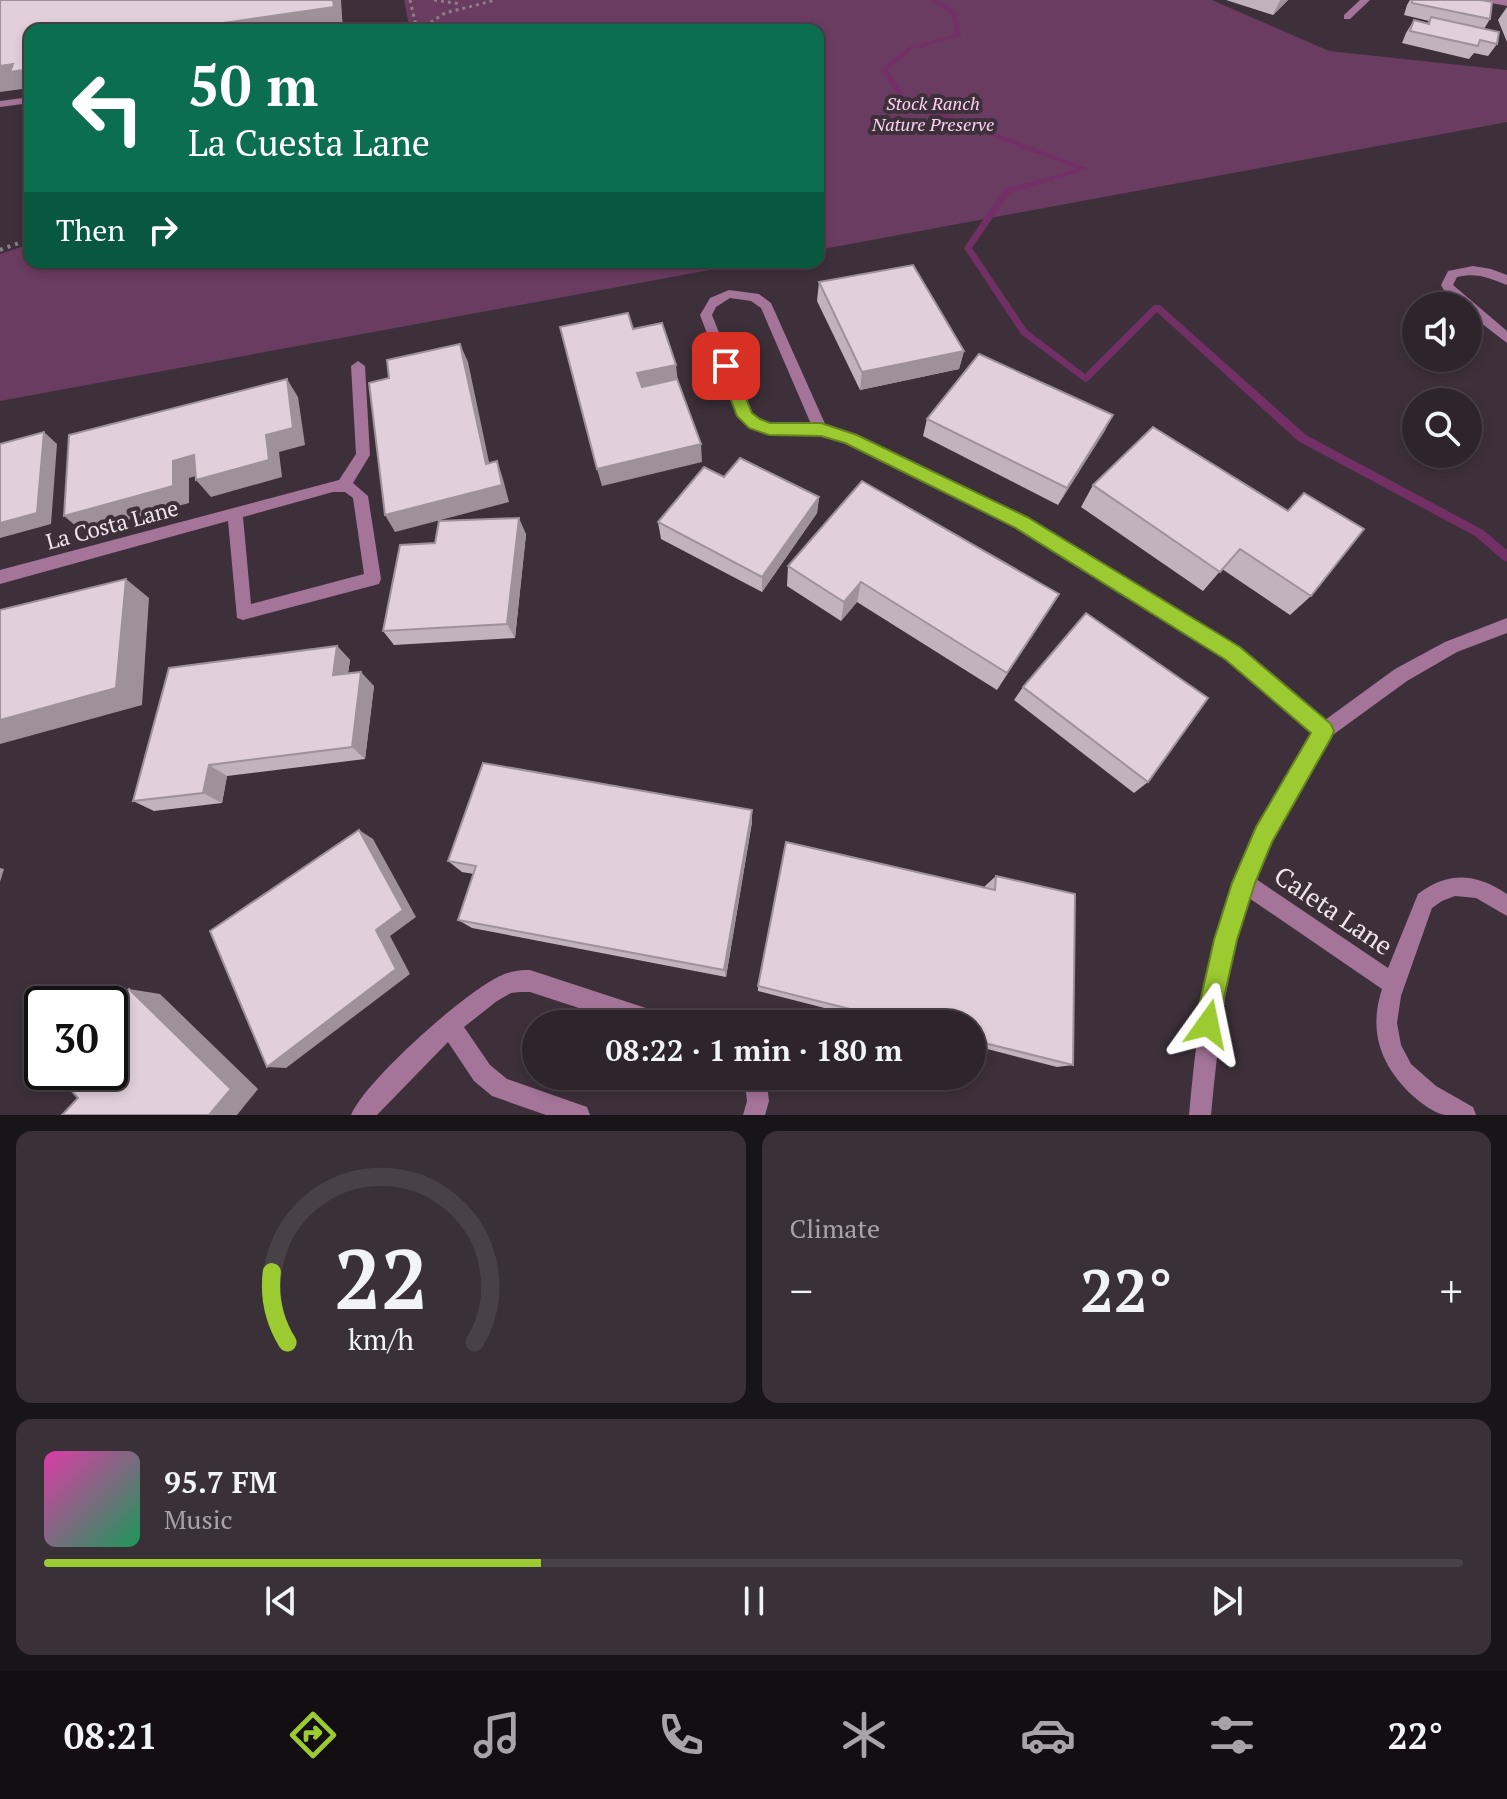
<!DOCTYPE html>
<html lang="en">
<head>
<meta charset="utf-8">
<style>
  body { margin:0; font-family:"PT Serif",serif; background:#3a3038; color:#f1f3f6; height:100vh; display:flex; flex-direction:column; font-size:30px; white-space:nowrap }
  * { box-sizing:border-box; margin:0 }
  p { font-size:26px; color:#a7a4a9 }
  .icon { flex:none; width:44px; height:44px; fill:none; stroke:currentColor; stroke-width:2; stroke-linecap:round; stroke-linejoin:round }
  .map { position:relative; height:1115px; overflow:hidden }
  .side { display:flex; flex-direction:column; gap:16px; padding:16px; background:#191418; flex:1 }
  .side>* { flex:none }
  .top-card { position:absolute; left:24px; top:24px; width:800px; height:244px; border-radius:16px; box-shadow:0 4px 12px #0003,0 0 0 2px #494148; background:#0b6e4f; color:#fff; overflow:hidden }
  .fabs { position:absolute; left:1402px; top:292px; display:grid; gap:16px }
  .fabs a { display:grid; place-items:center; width:80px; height:80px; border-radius:50%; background:#2e242c; box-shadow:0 4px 12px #0003,0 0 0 2px #494148; font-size:40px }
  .speed { position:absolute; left:24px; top:986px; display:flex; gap:16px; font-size:40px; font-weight:700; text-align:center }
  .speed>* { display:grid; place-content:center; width:104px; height:104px; border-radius:50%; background:#2e242c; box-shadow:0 4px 12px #0003,0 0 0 2px #494148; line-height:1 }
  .speed .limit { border:4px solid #111; border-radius:12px; background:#fff; color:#111 }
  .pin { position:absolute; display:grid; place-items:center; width:68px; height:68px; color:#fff; margin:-34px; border-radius:16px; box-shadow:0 4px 12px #0006 }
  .me { position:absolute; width:88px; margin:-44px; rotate:12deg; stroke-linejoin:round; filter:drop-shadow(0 0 6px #0008) }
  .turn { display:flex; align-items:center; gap:28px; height:168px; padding:0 32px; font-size:36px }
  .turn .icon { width:104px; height:104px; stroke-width:2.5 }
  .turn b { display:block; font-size:56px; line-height:68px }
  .then { display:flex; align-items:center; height:76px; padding:0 32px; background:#0003; gap:16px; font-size:30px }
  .big { font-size:60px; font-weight:800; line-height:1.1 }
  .side .card { flex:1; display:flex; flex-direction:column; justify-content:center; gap:12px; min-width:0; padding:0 28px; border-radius:16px; background:#3a3038 }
  .side .dial { align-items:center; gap:0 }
  .dial svg { height:208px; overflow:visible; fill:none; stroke:#494148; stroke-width:7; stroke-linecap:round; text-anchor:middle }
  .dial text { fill:#f1f3f6; stroke:none }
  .song { display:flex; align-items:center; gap:24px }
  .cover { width:96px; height:96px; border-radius:12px; background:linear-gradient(135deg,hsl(320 70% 55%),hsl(150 70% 35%)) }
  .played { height:8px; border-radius:4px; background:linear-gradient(90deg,#9cca31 35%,#494148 35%) }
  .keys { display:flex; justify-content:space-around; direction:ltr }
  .heat { display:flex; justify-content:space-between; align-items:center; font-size:44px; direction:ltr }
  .side .tiles { flex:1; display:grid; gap:16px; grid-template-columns:1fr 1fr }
  .card:last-child { grid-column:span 2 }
  .trip { position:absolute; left:522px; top:1010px; width:464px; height:80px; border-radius:40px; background:#2e242c; box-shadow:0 4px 12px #0003,0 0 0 2px #494148; font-weight:800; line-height:80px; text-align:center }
  .dock { display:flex; height:128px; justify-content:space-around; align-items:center; background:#120e12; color:#a7a4a9 }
  .dock .icon { width:56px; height:56px }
  .dock .selected { color:#9cca31 }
  .dock b { font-size:36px; color:#f1f3f6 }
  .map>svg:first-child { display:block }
  .green { fill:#6b3c61 }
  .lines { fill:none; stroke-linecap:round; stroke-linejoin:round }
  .stream { fill:#733066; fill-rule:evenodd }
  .path-far1 { stroke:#8b8088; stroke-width:3; stroke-dasharray:3 4; stroke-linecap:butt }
  .path { stroke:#8b8088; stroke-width:4; stroke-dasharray:3 5; stroke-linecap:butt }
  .lane { fill:#a47499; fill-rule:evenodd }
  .street { fill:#a47499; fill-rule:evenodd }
  .wall { fill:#c2b2bd }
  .shaded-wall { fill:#9e919a }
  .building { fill:#e1cfdc; stroke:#9e919a; stroke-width:2 }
  .route { fill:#9cca31; stroke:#658320; stroke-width:2 }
  .labels { text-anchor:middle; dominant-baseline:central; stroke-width:8; stroke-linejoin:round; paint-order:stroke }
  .far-park-label { font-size:18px; font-style:italic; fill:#fbd3f0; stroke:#3d303a }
  .street-label { font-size:22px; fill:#efe6ec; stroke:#3d303a }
  .near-street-label { font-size:26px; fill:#efe6ec; stroke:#3d303a }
</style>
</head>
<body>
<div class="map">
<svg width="1507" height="1115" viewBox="0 0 1507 1115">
  <rect width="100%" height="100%" fill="#3d303a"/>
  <g class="green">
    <polygon points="404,0 1212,0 1329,51 1507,70 1507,122 818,250 818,30 410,30"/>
    <polygon points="30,244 30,262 753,262 0,401 0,254"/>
  </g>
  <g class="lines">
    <polygon class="stream" points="931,0 938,0 957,12 961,36 913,49 888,69 907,99 1090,169 1010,193 972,248 1027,330 1085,374 1154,305 1160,305 1306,435 1483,530 1507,550 1507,562 1503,560 1475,536 1298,441 1157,312 1088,381 1085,382 1021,334 964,248 1004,189 1078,169 901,102 881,69 882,68 909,47 955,35 952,14"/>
    <g class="path-far1">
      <polyline points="410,0 417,30"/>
      <polyline points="434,0 462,4"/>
      <polyline points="419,30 445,13 496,0"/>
    </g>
    <polyline class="path" points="0,250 30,239"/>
    <polygon class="lane" points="30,97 30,103 0,107 0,101"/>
    <g class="street">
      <polygon points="1360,0 1370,0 1350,19 1344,19 1344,15"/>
      <polygon points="1484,0 1507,0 1507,6 1486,2"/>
      <path d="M1473,266L1491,269L1507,275V285C1489,278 1477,272 1457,277L1453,285L1507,331V343L1468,313V306C1454,306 1447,296 1441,285L1448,271Z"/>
      <path d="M729,290L759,294L771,303L826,426L856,435L1026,518L1239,648L1325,720L1395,669L1445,642L1507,618V633L1457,652L1407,681L1330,737L1271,842L1256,879L1388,968L1418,894C1448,871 1476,873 1507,894V916L1476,898L1455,896L1442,901L1432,908L1401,996L1397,1023L1401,1045L1411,1064L1436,1086L1473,1107L1476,1115C1466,1115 1455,1115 1445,1115C1434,1113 1421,1103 1413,1096C1381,1066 1368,1032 1382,989L1249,898C1226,970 1218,1041 1211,1115H1189C1198,1013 1211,922 1257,829C1273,796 1294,765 1313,733L1227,658L1014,526L846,443L821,435L769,434L740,420L700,315L710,298ZM730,298L751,301L761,308L811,424H771L751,413L712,315L716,307Z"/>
      <path d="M358,361L365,366L370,455L353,483L368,496L381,579L379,584L243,620L237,618L228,521L0,584V570L339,480L356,454L351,366ZM333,492H345L353,498L364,574L251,604L243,517Z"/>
      <path d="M530,970L661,1013L669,1016L672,1024H628L530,992H520L511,993L497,1001L464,1027L490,1065L507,1079L587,1107L590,1115H546L492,1096L474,1081L448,1042L377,1115H351C365,1081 465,992 500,976C510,971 519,970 530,970Z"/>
      <polygon points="744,1076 766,1076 769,1101 765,1115 743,1115 747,1101"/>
    </g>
  </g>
  <g class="wall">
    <polygon points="1226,0 1288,0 1273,15"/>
    <polygon points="1410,0 1481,0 1490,19 1484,29 1497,44 1488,56 1474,53 1469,59 1402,43 1406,33 1414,20 1427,23 1429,21 1404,15 1407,5"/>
    <polygon points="1507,7 1507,42 1498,20"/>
    <polygon points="819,282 964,351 959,369 860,390 817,301"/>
    <polygon points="1113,415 1104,432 1058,505 923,436 927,419"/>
    <polygon points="1153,427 1311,596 1290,615 1222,569 1203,591 1081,507 1093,485"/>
    <polygon points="724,477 819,497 817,513 762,592 661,539 658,522"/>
    <polygon points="526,534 515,638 394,645 383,631 435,543"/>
    <polygon points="788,566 1047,613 997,690 857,602 841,621 787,586"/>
    <polygon points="337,646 350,660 348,673 374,686 365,759 227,776 222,803 154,811 133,801"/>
    <polygon points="1023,687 1148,782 1134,793 1014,700"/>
    <polygon points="752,810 752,822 726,977 472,928 458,920 474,874 462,872 448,861"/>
    <polygon points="996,876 1073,1065 1057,1067 972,1045 972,1024 887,1024 758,991 758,986 985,888 985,886"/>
  </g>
  <g class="shaded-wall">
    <polygon points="333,0 341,0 343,30 175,30"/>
    <polygon points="1281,0 1288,0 1273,15 1279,2"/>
    <polygon points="13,64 30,69 30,95 27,96 22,89 0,92 0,66"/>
    <polygon points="460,344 468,362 493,481 486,464"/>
    <polygon points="964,351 959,369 860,390 862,372"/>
    <polygon points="676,365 678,383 640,391 637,373"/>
    <polygon points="287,379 298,397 305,445 279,452 282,477 211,497 196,480"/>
    <polygon points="1113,415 1104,432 1058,505 1067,488"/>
    <polygon points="44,432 57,444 51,524 0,538 0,523"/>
    <polygon points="701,444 702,462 602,486 597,469"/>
    <polygon points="194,455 209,472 189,478 189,503 83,532 64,516 173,461"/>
    <polygon points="497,461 503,479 509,502 395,532 385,515"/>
    <polygon points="819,497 817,513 762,592 762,577"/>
    <polygon points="519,518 526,534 515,638 507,624"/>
    <polygon points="126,579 149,598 142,705 0,744 0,720"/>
    <polygon points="861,582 857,602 841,621 844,602"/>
    <polygon points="337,646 350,660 346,688 333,675"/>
    <polygon points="361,672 374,686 365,759 352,747"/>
    <polygon points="209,765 227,776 222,803 203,793"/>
    <polygon points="752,810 752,822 726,977 724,970"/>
    <polygon points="359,830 373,839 416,917 390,936 410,974 286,1068 267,1067 376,930"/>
    <polygon points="0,868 4,869 0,882"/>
    <polygon points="129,989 160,994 258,1089 237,1115 209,1115"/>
  </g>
  <g class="building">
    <polygon points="0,0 333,0 334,7 175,30 30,30 30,69 10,72 13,64 0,66"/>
    <polygon points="1412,0 1481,0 1492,2 1490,19 1412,3"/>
    <polygon points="1431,17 1499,32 1497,44 1480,40 1478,46 1410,31 1414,20 1429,24"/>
    <polygon points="913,265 964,351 862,372 819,282"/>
    <polygon points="628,313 633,329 662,323 676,365 637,373 642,387 677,379 701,444 597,469 560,327"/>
    <polygon points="460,344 486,464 497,461 502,485 385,515 369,383 389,378 387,360"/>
    <polygon points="979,354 1113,415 1067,488 927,419"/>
    <polygon points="287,379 293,428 266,435 269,460 196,480 194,455 173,461 173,486 64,516 69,435"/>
    <polygon points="1153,427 1288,511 1304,493 1364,529 1311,596 1240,549 1220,572 1093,485"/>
    <polygon points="44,432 37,513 0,523 0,444"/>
    <polygon points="740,458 819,497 762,577 658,522 704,467 724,477"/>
    <polygon points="862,481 1059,594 1007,673 861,582 844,602 788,566"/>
    <polygon points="519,518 507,624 383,631 400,545 435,543 439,521"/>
    <polygon points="126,579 116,688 0,720 0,610"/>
    <polygon points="1086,613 1208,698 1148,782 1023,687"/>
    <polygon points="337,646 333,675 361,672 352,747 209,765 203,793 133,801 169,668"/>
    <polygon points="483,763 752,810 724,970 458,920 476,866 448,861"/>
    <polygon points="359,830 403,910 376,930 396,969 267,1067 210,931"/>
    <polygon points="786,842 995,890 996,876 1075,894 1073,1065 972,1040 972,1024 910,1024 758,986"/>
    <polygon points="129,989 231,1089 209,1115 62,1115 78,1098 55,1072 110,1072 110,1009"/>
  </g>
  <polygon class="route" points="726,360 731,362 752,413 760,419 770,423 821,423 857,435 1027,517 1240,647 1331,724 1334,731 1331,738 1272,842 1255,883 1237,940 1216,1033 1208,1037 1199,1033 1195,1024 1214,940 1232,883 1256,827 1311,733 1226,660 1014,527 845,443 821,436 769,435 749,428 737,416 718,366"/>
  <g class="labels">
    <g class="far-park-label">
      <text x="933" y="103">Stock Ranch<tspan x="933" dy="21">Nature Preserve</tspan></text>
    </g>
    <g class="street-label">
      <text transform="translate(112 524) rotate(-15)">La Costa Lane</text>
    </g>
    <g class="near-street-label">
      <text transform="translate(1334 910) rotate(34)">Caleta Lane</text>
    </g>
  </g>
</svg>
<div class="fabs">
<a><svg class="icon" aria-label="sound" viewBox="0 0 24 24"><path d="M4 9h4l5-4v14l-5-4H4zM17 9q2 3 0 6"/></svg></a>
<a><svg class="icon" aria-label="search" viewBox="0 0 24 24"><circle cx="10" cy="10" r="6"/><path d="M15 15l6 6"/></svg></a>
</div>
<div class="speed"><div class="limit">30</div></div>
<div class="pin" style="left:726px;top:366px;background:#d93025"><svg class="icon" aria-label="arrive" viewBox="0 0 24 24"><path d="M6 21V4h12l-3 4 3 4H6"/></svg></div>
<svg class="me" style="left:1208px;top:1024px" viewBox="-20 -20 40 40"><path d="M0-17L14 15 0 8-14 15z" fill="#9cca31" stroke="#fff" stroke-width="4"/></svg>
<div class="trip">08:22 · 1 min · 180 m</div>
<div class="top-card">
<div class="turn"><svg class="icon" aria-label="left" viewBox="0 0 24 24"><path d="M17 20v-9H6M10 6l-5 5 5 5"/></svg><div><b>50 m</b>La Cuesta Lane</div></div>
<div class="then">Then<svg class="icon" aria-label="right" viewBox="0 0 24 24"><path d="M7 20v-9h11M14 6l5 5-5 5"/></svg></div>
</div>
</div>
<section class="side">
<div class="tiles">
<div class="card dial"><svg viewBox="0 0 100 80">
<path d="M14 69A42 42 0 1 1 86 69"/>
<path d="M14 69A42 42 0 0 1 8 42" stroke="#9cca31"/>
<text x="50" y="56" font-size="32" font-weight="700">22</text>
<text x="50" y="72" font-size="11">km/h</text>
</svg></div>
<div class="card"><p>Climate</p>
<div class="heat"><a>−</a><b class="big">22°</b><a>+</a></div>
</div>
<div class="card">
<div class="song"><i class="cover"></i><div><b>95.7 FM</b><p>Music</p></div></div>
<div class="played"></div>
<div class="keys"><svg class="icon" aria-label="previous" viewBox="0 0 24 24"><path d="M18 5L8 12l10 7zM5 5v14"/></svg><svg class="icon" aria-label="pause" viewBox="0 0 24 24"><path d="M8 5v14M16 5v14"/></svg><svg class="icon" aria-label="next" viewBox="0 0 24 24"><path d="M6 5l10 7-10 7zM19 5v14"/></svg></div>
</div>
</div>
</section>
<nav class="dock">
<b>08:21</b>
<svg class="icon selected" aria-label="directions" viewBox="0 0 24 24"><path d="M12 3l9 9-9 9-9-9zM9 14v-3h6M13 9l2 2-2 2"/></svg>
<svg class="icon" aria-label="music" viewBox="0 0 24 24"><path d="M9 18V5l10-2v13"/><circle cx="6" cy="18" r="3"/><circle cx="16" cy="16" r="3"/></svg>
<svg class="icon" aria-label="phone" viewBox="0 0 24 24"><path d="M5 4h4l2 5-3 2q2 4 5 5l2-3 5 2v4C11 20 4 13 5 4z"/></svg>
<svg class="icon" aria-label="climate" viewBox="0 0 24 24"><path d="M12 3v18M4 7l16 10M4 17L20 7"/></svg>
<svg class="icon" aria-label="car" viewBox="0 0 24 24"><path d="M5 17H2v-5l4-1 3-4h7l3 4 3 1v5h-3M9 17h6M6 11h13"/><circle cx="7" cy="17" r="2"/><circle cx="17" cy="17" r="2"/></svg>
<svg class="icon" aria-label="filters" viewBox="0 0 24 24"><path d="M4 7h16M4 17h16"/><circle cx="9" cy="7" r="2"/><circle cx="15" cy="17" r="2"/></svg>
<b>22°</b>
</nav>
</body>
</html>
